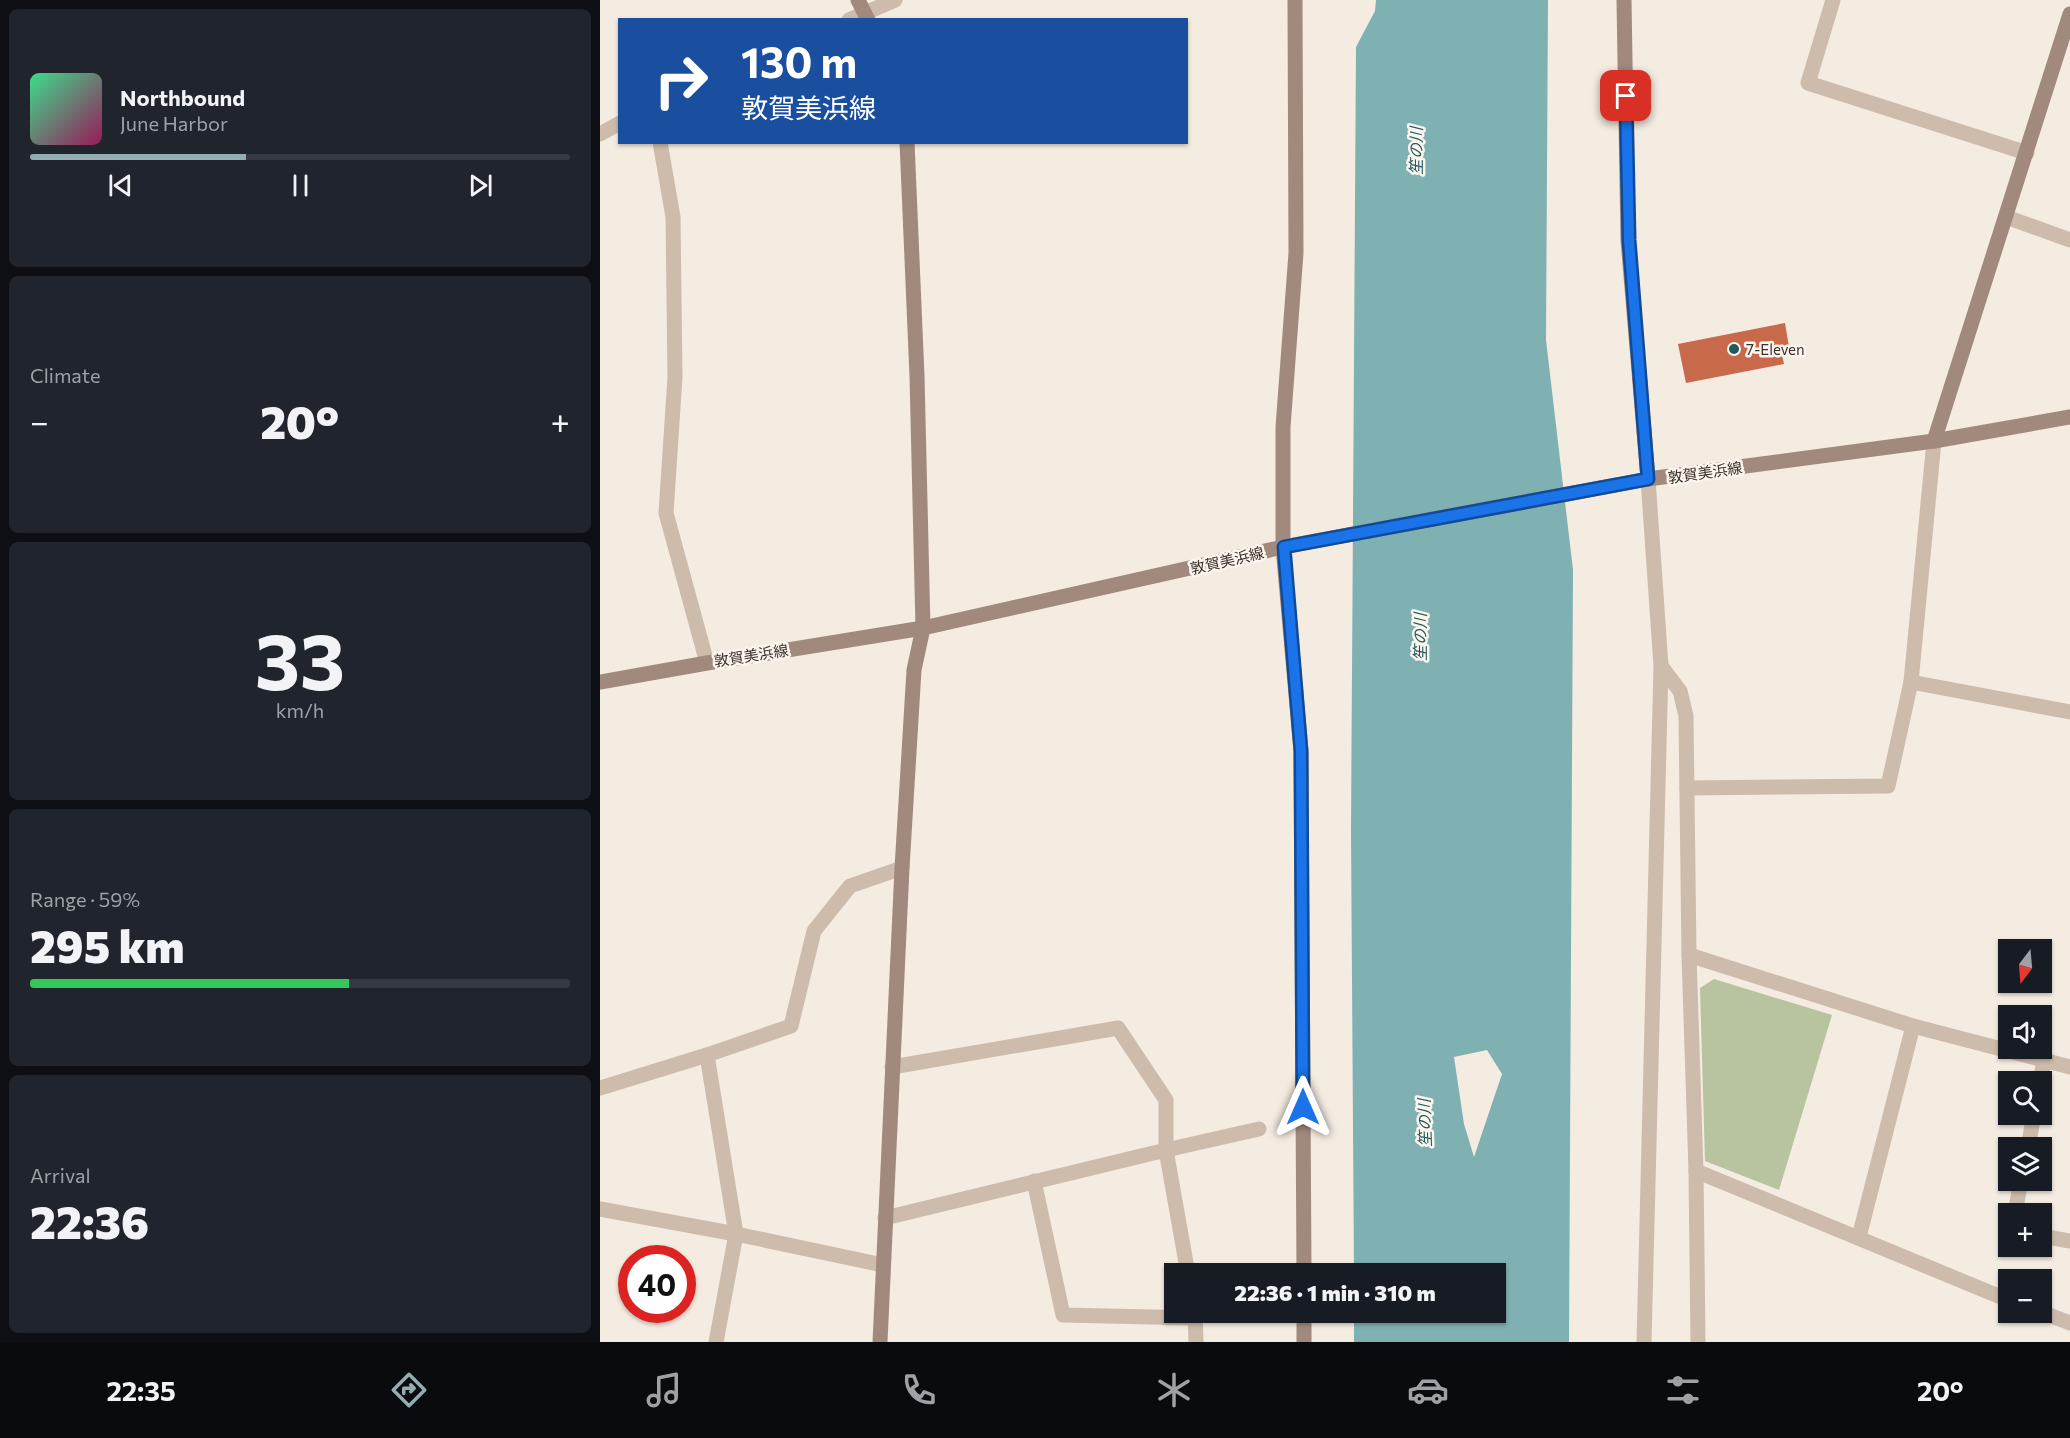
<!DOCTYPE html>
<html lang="en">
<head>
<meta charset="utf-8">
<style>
  body { margin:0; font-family:Commissioner,"Noto Sans JP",sans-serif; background:#20242c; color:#f1f3f6; height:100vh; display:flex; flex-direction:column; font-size:22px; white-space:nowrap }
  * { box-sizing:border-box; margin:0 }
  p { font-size:20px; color:#9ea1a6 }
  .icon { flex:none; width:33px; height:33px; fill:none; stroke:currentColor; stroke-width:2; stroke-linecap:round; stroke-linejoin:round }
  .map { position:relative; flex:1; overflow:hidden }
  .details { display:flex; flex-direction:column; gap:9px; padding:9px; background:#0d0f14; width:600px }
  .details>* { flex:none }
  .banner { position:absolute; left:18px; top:18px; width:570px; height:126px; border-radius:0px; box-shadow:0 2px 4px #0004; background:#1a4fa0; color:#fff; overflow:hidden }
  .needle { width:39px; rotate:196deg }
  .tools { position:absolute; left:1398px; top:939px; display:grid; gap:12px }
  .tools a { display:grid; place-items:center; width:54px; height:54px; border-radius:0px; background:#171b24; box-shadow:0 2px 4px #0004; font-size:30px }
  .speed { position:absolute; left:18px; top:1245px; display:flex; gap:12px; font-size:30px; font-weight:700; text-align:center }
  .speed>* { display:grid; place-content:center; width:78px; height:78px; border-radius:50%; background:#171b24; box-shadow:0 2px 4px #0004; line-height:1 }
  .speed .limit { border:9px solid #d22; background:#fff; color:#111 }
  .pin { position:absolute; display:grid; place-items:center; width:51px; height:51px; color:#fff; margin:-26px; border-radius:12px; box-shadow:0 3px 9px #0006 }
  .me { position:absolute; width:66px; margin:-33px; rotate:0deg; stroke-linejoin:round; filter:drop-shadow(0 0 4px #0008) }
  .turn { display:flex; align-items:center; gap:21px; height:126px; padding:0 24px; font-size:27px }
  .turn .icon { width:78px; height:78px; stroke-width:2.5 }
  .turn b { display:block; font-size:42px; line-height:51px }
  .big { font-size:45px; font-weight:800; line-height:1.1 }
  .details .tile { flex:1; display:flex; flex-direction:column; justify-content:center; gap:9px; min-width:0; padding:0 21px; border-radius:9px; background:#20242c }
  .details .dial { align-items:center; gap:0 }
  .dial b { font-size:78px; line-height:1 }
  .song { display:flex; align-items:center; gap:18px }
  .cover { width:72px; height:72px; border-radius:9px; background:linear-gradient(135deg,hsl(150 70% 55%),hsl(330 70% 35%)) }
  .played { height:6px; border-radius:3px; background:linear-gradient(90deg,#92aeb2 40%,#363941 40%) }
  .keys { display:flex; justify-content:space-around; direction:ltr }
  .heat { display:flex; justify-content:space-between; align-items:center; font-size:33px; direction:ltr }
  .charge { height:9px; border-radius:4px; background:linear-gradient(90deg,#34c759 59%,#363941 0) }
  .trip { position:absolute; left:564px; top:1263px; width:342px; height:60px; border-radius:0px; background:#171b24; box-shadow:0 2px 4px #0004; font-weight:800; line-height:60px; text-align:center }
  .menu { display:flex; height:96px; justify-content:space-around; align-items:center; background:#090b0e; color:#9ea1a6 }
  .menu .icon { width:42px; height:42px }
  .menu .on { color:#92aeb2 }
  .menu b { font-size:27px; color:#f1f3f6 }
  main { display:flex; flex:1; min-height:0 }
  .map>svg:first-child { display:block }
  .green { fill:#b8c4a0 }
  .water { fill:#7fb0b2; fill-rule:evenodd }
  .building { fill:#c8694b }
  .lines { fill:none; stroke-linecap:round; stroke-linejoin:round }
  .street { stroke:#cdbbac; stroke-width:15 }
  .secondary { stroke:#a18a7d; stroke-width:15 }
  .route-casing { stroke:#114b97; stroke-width:15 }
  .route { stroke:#1a73e8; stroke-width:10 }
  .poi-dot { fill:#1f5a5e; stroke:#fbf5ee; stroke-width:2 }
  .labels { text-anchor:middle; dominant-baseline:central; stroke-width:5; stroke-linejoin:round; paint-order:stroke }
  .poi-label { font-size:15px; fill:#3b302b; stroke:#fbf5ee; text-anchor:start }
  .street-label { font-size:15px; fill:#3b302b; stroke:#fbf5ee }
  .water-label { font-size:16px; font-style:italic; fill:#1f5a5e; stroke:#fbf5ee }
</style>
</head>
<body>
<main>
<section class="details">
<div class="tile">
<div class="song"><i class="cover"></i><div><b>Northbound</b><p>June Harbor</p></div></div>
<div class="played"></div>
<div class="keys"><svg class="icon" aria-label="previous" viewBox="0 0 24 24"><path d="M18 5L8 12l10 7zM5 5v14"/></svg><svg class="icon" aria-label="pause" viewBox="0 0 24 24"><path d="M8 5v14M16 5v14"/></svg><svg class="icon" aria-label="next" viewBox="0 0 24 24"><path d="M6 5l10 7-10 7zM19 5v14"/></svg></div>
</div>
<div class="tile"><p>Climate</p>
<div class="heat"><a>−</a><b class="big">20°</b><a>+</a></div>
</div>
<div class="tile dial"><b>33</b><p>km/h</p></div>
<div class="tile"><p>Range · 59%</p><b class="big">295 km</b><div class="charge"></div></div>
<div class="tile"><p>Arrival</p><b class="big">22:36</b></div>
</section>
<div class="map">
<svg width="1470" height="1342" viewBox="0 0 1470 1342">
  <rect width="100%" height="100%" fill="#f4ebe1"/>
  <polygon class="green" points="1114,979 1232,1015 1179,1190 1105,1161 1100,988"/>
  <path class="water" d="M776,0H948L946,340L973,570L969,1342H754V1313L896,1312V1274H754L751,831L756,47L775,11ZM887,1050L902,1074L874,1157L864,1124L854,1057Z"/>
  <polygon class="building" points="1185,323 1190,353 1182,355 1184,364 1086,383 1078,344"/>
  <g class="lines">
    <g class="street">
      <polyline points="1233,0 1208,83 1427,153"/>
      <polyline points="249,20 295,0"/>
      <polyline points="0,134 20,123"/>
      <polyline points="60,142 73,217 75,377 66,513 107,663"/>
      <polyline points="1406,217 1470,240"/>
      <polyline points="1061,666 1080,691 1086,716 1089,955"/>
      <polyline points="1311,682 1470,712"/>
      <polyline points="1087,788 1288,786 1311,682 1334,441"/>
      <polyline points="107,1055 136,1234 116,1342"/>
      <polyline points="292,1067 518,1028 566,1100 566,1150 659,1129"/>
      <polyline points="1440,1082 1444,1060"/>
      <polyline points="0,1088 107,1055 191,1026 214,931 250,886 302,868"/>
      <polyline points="1428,1148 1434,1114"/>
      <polyline points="1096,1171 1408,1300"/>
      <polyline points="434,1181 463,1315 596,1318"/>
      <polyline points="0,1209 136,1234 283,1265"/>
      <polyline points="1415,1214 1421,1180"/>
      <polyline points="285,1218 566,1150 588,1274"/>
      <polyline points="1442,1236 1470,1241"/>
      <polyline points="1259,1237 1313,1026"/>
      <polyline points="595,1312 596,1342"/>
      <polyline points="1441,1312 1470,1323"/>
      <polyline points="1044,1342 1061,666 1048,479"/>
      <polyline points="1098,1342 1096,1171 1089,955 1313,1026 1470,1067"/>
    </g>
    <g class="secondary">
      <polyline points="258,0 268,20"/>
      <polyline points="695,0 696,253 683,427 683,547 701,751 704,1274"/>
      <polyline points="1024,0 1028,240 1048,479"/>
      <polyline points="1334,441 1470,14"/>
      <polyline points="0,682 107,663 323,628 683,547 1048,479 1334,441 1470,417"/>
      <polyline points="704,1312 704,1342"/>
      <polyline points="280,1342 302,868 314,670 323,628 317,376 307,142"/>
    </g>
  </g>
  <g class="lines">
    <g class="route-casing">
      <polyline id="route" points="703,1107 701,751 684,547 1048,479 1029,240 1026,96"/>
    </g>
    <use href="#route" class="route"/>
  </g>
  <circle class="poi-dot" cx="1134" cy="349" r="6"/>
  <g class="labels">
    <g class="poi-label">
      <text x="1146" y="349">7-Eleven</text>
    </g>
    <g class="street-label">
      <text transform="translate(1105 472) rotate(-8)">敦賀美浜線</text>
      <text transform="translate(627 560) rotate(-13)">敦賀美浜線</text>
      <text transform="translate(151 655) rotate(-9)">敦賀美浜線</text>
    </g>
    <g class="water-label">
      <text transform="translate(815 151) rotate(-90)">笙の川</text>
      <text transform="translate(819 637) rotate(-90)">笙の川</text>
      <text transform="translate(824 1123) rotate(-92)">笙の川</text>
    </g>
  </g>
</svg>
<div class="tools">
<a><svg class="needle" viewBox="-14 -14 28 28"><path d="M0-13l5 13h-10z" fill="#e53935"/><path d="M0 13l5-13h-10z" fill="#9ea1a6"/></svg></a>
<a><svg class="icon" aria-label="sound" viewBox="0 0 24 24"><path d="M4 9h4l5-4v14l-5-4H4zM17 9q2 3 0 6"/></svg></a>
<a><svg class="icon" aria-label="search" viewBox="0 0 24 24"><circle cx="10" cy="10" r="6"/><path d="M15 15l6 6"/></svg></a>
<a><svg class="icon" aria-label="layers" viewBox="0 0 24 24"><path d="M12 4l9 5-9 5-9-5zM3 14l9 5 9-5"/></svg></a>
<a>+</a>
<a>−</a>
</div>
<div class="speed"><div class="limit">40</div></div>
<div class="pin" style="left:1026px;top:96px;background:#d93025"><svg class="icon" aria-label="arrive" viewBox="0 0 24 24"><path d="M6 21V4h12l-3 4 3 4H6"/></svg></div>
<svg class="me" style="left:703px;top:1107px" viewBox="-20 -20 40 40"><path d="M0-17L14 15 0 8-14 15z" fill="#1a73e8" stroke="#fff" stroke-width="4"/></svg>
<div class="trip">22:36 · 1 min · 310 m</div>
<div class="banner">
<div class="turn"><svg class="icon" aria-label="right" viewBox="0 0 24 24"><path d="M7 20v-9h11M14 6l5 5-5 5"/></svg><div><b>130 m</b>敦賀美浜線</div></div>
</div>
</div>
</main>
<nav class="menu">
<b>22:35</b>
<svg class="icon on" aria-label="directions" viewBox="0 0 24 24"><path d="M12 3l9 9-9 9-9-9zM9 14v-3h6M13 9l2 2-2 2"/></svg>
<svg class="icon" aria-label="music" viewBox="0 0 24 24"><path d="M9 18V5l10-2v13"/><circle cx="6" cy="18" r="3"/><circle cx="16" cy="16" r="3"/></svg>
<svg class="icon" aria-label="phone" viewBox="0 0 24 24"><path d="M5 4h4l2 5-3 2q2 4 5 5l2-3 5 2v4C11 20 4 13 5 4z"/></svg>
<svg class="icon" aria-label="climate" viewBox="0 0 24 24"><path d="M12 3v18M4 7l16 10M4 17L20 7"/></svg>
<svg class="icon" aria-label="car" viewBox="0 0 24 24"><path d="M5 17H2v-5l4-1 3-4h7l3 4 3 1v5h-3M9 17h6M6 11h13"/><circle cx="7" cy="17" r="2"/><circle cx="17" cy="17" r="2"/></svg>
<svg class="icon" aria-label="filters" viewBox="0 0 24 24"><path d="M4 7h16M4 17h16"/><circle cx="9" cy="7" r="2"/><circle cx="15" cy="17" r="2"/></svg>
<b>20°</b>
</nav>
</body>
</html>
